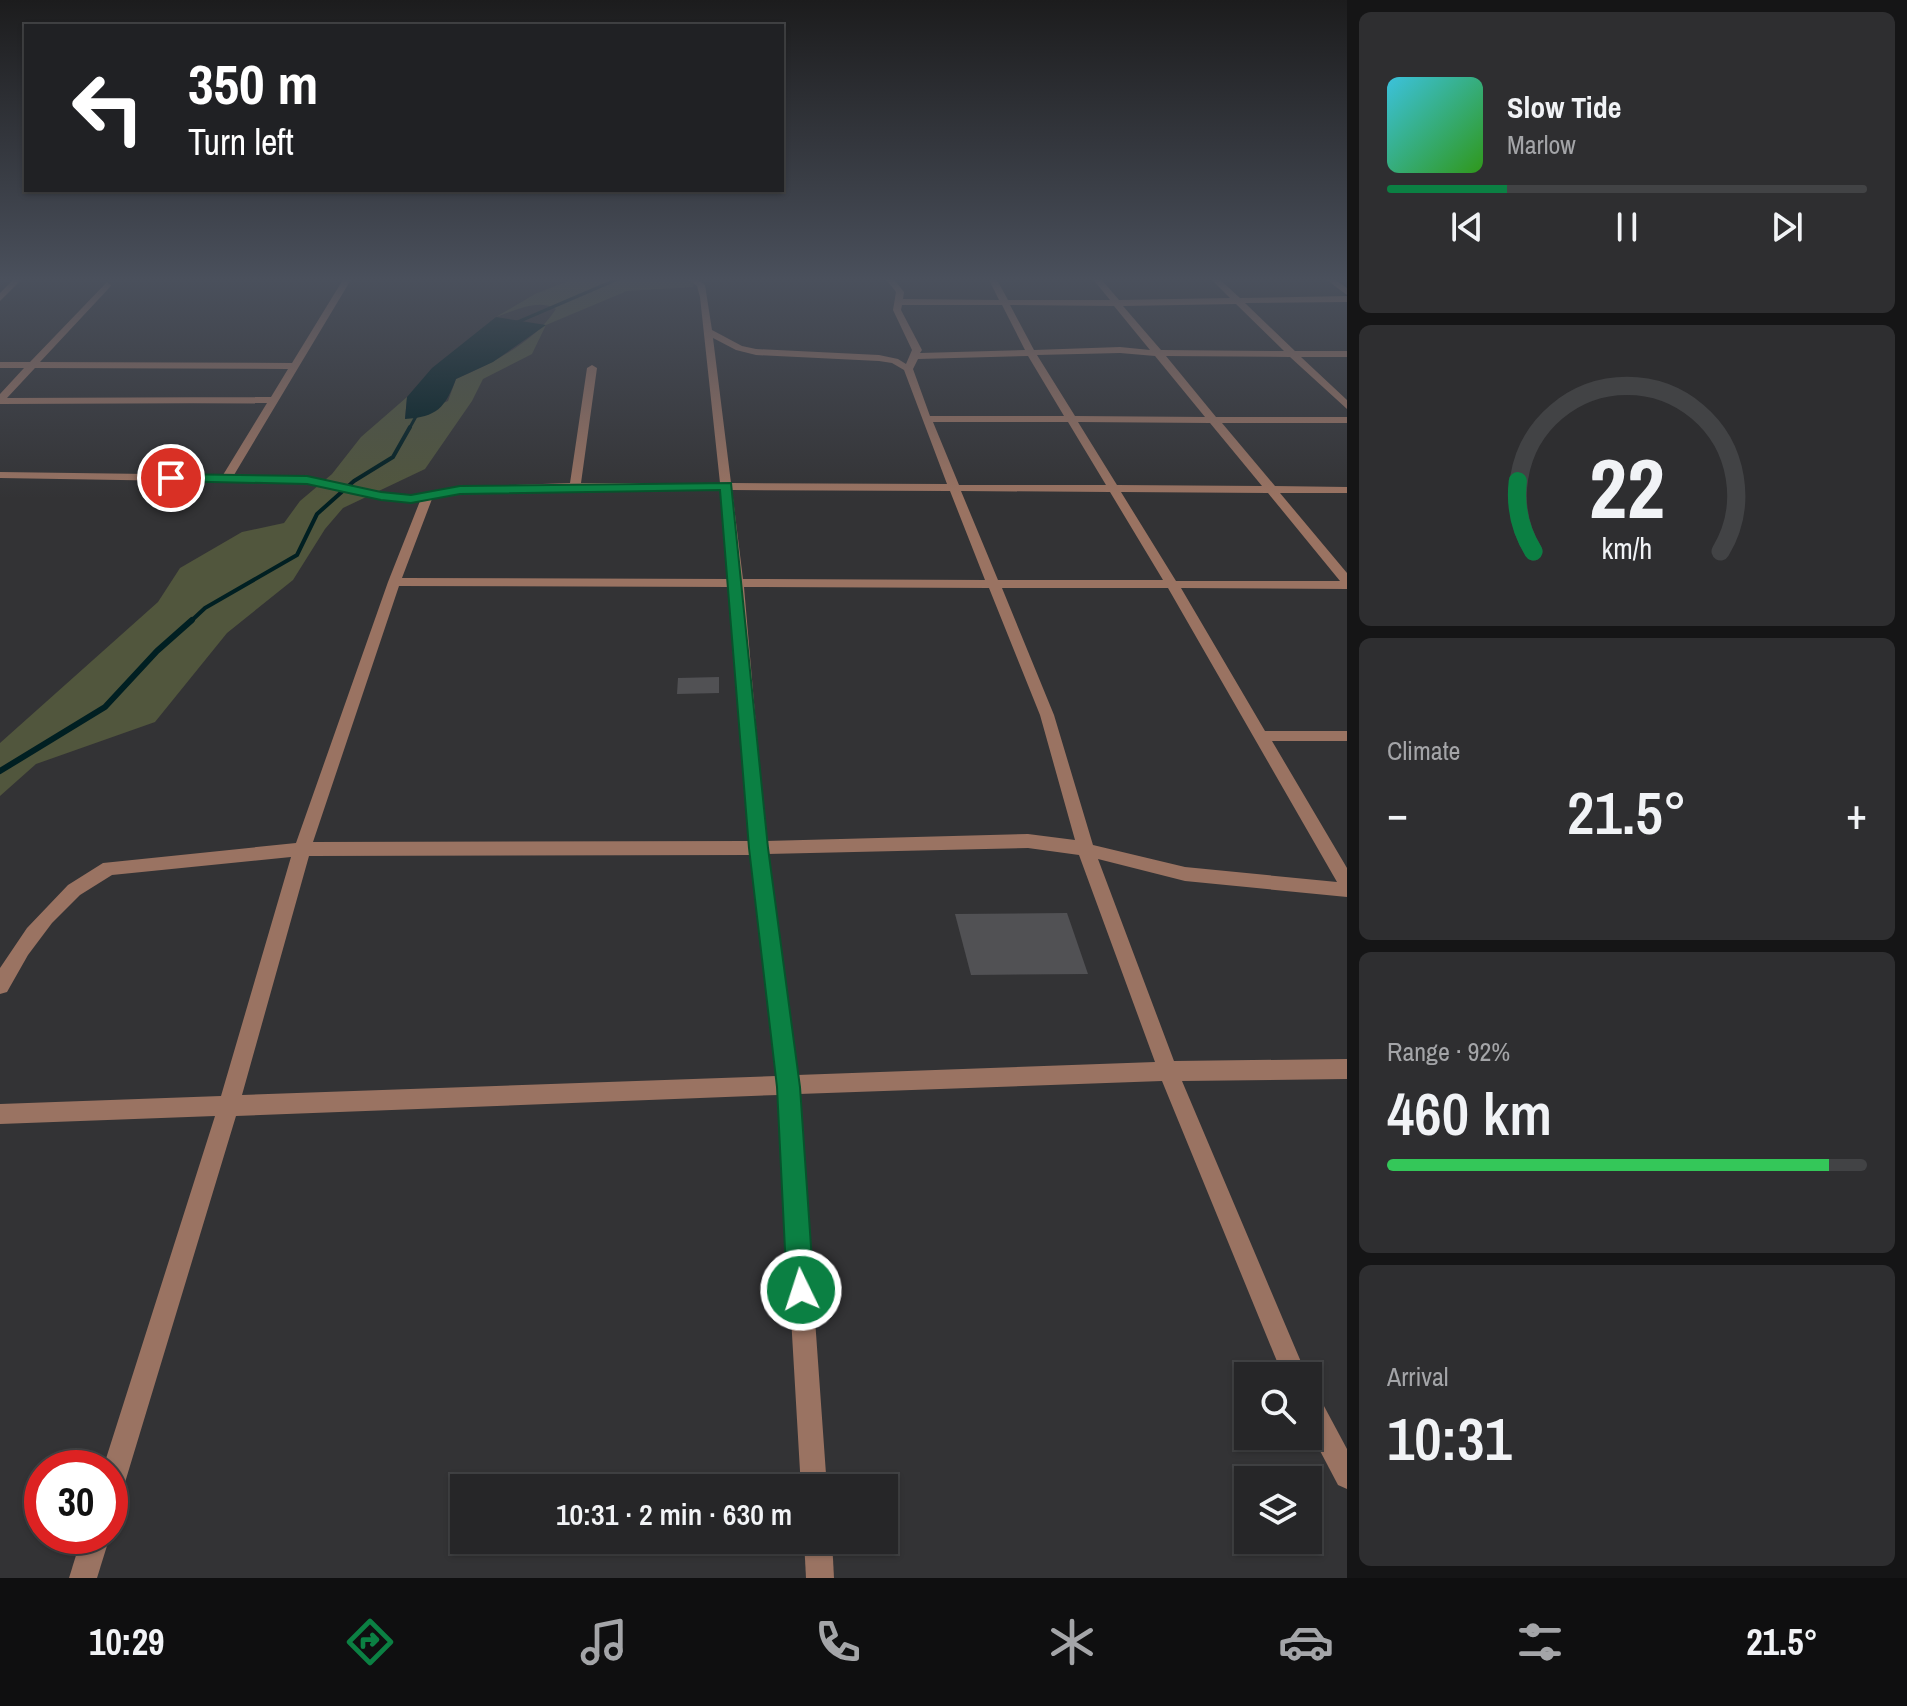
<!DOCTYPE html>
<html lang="en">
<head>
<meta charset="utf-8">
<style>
  body { margin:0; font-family:"Archivo Narrow",sans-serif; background:#2e2e30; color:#f1f3f6; height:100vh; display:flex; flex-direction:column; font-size:30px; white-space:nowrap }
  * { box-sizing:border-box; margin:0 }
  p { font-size:26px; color:#a4a5a8 }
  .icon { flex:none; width:44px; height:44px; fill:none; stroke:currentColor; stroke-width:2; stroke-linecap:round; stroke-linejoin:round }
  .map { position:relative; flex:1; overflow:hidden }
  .side { display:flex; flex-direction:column; gap:12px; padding:12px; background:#151516; width:560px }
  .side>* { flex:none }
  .top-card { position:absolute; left:24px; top:24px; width:760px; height:168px; border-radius:0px; box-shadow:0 2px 6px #0004,0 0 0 2px #424345; background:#202124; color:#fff; overflow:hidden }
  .fabs { position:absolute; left:1234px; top:1362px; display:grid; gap:16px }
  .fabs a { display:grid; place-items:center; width:88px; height:88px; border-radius:0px; background:#262628; box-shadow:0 2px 6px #0004,0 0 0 2px #424345; font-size:40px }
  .speed { position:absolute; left:24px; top:1450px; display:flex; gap:16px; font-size:40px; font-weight:700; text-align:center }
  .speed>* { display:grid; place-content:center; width:104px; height:104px; border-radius:50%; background:#262628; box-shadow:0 2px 6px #0004,0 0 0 2px #424345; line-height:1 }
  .speed .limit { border:12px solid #d22; background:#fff; color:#111 }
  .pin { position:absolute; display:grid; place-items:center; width:68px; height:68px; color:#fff; margin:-34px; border:4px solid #fff; border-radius:50%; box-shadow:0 2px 8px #0007 }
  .me { position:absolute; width:88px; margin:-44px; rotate:356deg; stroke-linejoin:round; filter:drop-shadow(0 0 6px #0008) }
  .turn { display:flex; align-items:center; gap:28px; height:168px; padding:0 32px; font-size:36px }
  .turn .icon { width:104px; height:104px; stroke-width:2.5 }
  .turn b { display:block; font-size:56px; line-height:68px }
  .big { font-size:60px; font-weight:600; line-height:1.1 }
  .side .tile { flex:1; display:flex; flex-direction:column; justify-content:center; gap:12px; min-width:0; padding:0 28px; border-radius:12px; background:#2e2e30 }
  .side .dial { align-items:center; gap:0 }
  .dial svg { height:208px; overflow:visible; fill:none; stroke:#424345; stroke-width:7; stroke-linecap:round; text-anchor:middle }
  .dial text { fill:#f1f3f6; stroke:none }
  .song { display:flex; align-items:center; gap:24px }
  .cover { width:96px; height:96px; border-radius:12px; background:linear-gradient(135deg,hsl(190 70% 55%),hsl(110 70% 35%)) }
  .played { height:8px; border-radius:4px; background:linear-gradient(90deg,#0b8043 25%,#424345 25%) }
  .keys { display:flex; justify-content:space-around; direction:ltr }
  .heat { display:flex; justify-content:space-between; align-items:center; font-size:44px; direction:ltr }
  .charge { height:12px; border-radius:6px; background:linear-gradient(90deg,#34c759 92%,#424345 0) }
  .trip { position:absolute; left:450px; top:1474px; width:448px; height:80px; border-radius:0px; background:#262628; box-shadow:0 2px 6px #0004,0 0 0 2px #424345; font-weight:600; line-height:80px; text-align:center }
  .tab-bar { display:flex; height:128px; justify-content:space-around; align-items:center; background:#0f0f10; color:#a4a5a8 }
  .tab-bar .icon { width:56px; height:56px }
  .tab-bar .on { color:#0b8043 }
  .tab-bar b { font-size:36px; color:#f1f3f6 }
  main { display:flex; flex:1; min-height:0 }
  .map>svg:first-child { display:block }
  .green { fill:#51563d }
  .water { fill:#001f22 }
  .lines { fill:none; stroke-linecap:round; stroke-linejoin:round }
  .stream-far2 { stroke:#001f22; stroke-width:3 }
  .stream-far1 { stroke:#001f22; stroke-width:4 }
  .stream { stroke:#001f22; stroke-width:6 }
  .building { fill:#515154 }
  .minor { fill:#9a7362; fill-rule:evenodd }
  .route { fill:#0b8043; stroke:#07532c; stroke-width:2 }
</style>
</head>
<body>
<main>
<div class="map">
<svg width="1347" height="1578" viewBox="0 0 1347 1578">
  <rect width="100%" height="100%" fill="#333335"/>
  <path class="green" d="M576,278H695L693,287L627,291L546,325L532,354L483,379L472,401L425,469L343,508L325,529L293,580L227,633L155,722L36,764L0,796V743L158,602L180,568L242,532L284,523L300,501L332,474L361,437L407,397L405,419L448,401L456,379C492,363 534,343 556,309C538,298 514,311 496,317L535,294Z"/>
  <path class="water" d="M496,317L546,325L493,362L456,379C445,408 437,417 405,419L407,397L432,368Z"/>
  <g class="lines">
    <g class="stream-far2">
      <polyline points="513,324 620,278"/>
      <polyline points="409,429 419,411"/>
    </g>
    <polyline class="stream-far1" points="190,622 205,608 297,555 317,514 354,481 393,457 410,427"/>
    <polyline class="stream" points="0,771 105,707 157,651 192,620"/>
  </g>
  <g class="building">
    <polygon points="719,677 719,693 677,694 678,678"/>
    <polygon points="1067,913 1088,974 971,975 955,914"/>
  </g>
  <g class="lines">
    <g class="minor">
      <polygon points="15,278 23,278 0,301 0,293"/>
      <path d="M344,278H352L234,475L307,477L381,493L411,496L460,487L570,483L587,368L592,365L597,368L581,483H720L700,297L697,286L686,278H695L705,285L712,330L742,346L756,349L879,355L898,359L906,364L912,350L893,310L896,292L885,278H893L904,292L903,299L999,300L988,278H996L1008,300H1110L1092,278H1100L1119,300L1230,298L1210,278H1218L1240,298L1347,296V302L1245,303L1295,351H1347V357H1301L1347,400V409L1290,357L1166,356L1216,417H1347V423H1222L1275,486L1347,487V493H1280L1347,573V589L1181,588L1265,731H1347V741H1272L1347,868V897L1185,881L1098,859L1174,1061L1347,1059V1079L1182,1081L1307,1376H1283L1162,1081L799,1094L827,1488H801L778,1095L236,1116L123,1489L119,1498L110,1502V1468H103L215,1116L0,1124V1104L221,1096L291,857L112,875L80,895L52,923L28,955L7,992L0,994V968L27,928L68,885L103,863L296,843L388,582L420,501L381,499L307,483L0,478V472L223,475L267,403L0,404V394L24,368H0V362H30L107,282L111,285L110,287L40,362L292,363ZM1236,304L1284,351L1161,350L1123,306ZM902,305H1002L1025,350L920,353L922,350L901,310ZM1010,305L1114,306L1150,350L1120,347L1034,350ZM713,338L736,350L756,355L879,361L892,363L904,370L947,484L731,483ZM1120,353L1155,356L1205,417L1075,416L1037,355ZM1028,356L1064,416H930L913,369L918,359ZM35,368L288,369L271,397L7,398ZM933,422H1068L1106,485H959ZM1078,422L1210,423L1262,486L1117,485ZM575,489L721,490L730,579L402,578L432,499L460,493ZM732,490L950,491L985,580L743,579ZM961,491L1110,492L1163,580H998ZM1121,492L1268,493L1340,581H1176ZM399,586L731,587L749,841L313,842ZM744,587L989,588L1040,715L1075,840L1028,834L766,841ZM1002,588H1168L1337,882L1185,867L1093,845L1054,715ZM1028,848L1079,855L1155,1062L797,1075L767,854ZM750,855L776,1076L242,1095L309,856Z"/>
      <polygon points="1324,278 1333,278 1347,288 1347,295"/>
      <polygon points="1308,1389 1317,1393 1347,1449 1347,1489 1338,1485 1308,1428"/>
      <polygon points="82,1536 110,1536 97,1578 69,1578"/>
      <polygon points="804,1540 832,1540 834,1578 806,1578"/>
    </g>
  </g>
  <linearGradient id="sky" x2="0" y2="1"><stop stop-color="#1c1c1d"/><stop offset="0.56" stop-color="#4a505c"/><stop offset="1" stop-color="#4a505c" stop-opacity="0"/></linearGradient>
  <rect width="1347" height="499" fill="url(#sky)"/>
  <polygon class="route" points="171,474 307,476 381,492 411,495 460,486 731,483 768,848 800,1087 814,1290 810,1299 801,1303 791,1299 787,1290 777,1087 749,848 720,490 460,494 411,503 381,500 307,484 167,481 167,475"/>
</svg>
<div class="fabs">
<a><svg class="icon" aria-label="search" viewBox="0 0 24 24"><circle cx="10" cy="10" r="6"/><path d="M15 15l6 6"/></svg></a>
<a><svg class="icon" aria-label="layers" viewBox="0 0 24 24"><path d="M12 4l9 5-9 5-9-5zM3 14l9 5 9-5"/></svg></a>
</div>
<div class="speed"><div class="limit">30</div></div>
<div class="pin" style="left:171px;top:478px;background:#d93025"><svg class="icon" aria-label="arrive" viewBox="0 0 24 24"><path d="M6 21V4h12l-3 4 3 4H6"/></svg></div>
<svg class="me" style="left:801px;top:1290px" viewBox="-20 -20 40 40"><circle r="17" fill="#0b8043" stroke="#fff" stroke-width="3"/><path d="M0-11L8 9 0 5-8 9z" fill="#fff"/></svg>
<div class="trip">10:31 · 2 min · 630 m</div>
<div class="top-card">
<div class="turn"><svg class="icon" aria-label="left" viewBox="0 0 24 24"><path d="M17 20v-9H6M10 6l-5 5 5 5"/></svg><div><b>350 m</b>Turn left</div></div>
</div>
</div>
<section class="side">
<div class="tile">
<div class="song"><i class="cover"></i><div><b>Slow Tide</b><p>Marlow</p></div></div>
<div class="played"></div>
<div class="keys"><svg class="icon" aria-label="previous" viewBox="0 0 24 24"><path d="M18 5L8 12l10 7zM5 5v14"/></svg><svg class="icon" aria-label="pause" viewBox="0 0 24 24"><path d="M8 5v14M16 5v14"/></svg><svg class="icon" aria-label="next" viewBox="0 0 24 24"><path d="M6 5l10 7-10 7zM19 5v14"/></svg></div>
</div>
<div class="tile dial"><svg viewBox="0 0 100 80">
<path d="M14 69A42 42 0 1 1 86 69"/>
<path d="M14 69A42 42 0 0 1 8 42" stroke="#0b8043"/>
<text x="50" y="56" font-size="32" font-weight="700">22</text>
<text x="50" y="72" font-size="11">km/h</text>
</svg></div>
<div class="tile"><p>Climate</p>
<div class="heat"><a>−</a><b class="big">21.5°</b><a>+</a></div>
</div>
<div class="tile"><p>Range · 92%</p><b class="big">460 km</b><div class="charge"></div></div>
<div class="tile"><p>Arrival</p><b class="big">10:31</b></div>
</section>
</main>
<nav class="tab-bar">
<b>10:29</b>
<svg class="icon on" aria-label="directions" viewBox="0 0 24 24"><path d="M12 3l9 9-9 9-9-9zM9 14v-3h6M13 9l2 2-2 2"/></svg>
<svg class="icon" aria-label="music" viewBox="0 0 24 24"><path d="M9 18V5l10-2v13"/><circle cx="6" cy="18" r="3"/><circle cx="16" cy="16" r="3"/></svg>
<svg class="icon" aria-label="phone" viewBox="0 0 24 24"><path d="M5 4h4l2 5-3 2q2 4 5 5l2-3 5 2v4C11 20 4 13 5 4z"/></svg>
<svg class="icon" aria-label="climate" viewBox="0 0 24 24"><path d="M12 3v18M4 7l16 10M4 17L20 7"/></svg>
<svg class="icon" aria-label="car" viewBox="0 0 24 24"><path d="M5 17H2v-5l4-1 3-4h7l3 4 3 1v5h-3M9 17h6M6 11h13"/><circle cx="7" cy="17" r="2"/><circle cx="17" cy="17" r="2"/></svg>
<svg class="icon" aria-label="filters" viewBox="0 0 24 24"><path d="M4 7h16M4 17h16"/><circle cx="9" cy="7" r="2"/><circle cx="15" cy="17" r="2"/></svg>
<b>21.5°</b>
</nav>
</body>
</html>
